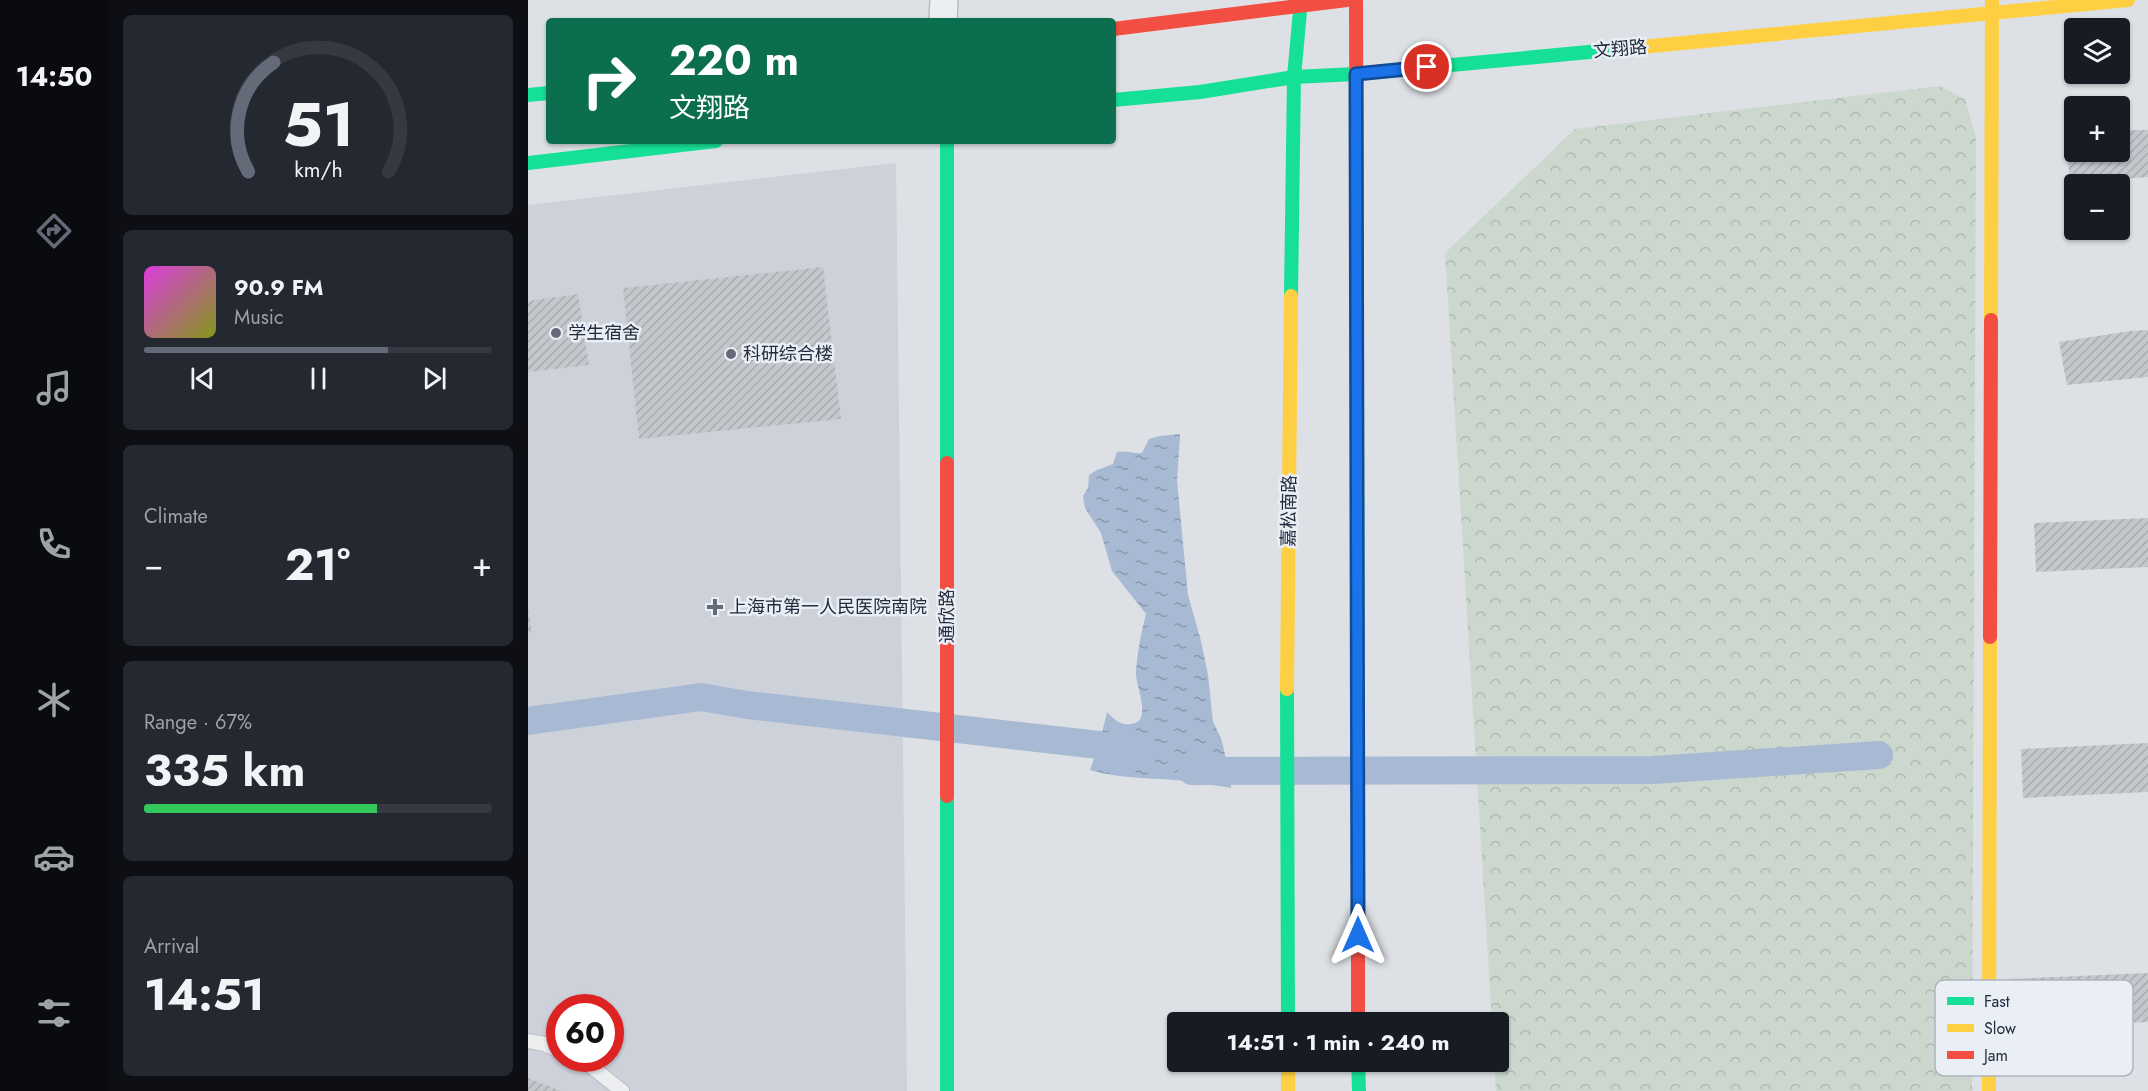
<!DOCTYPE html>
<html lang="en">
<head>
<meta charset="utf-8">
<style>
  body { margin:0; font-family:Jost,"Noto Sans SC",sans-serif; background:#242831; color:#f1f3f6; height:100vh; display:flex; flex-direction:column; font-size:22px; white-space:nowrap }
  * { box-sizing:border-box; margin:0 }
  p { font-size:20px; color:#9ea1a6 }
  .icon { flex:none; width:33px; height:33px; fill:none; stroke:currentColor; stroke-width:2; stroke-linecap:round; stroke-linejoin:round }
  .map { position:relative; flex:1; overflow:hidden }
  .sheet { display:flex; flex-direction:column; gap:15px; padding:15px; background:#0d0f14; width:420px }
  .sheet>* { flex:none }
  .banner { position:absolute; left:18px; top:18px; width:570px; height:126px; border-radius:6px; box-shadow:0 2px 4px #0004; background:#0b6e4f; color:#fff; overflow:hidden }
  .fabs { position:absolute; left:1536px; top:18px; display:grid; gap:12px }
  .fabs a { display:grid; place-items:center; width:66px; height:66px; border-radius:6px; background:#171b24; box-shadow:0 2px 4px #0004; font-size:30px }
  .speed { position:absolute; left:18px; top:994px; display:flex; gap:12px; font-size:30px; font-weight:700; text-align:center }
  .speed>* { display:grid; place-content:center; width:78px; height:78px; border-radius:50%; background:#171b24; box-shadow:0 2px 4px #0004; line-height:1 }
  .speed .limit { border:9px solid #d22; background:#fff; color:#111 }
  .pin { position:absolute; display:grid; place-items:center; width:51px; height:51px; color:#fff; margin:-26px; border:3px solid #fff; border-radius:50%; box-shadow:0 2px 6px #0007 }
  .me { position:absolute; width:66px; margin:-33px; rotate:0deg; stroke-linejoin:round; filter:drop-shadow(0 0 4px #0008) }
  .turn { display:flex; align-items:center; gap:21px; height:126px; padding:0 24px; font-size:27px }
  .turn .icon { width:78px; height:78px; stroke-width:2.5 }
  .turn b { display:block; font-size:42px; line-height:51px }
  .big { font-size:45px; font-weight:700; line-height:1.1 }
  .sheet .card { flex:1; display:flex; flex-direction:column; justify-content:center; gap:9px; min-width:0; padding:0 21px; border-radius:9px; background:#242831 }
  .sheet .dial { align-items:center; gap:0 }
  .dial svg { height:156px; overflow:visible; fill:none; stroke:#363941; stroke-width:7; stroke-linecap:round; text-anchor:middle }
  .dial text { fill:#f1f3f6; stroke:none }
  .song { display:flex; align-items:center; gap:18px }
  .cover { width:72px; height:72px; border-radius:9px; background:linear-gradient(135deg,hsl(300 70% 55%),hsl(70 70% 35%)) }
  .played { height:6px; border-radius:3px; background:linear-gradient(90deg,#646a78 70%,#363941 70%) }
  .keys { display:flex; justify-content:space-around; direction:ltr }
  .heat { display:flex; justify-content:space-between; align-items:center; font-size:33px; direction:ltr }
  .charge { height:9px; border-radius:4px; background:linear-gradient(90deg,#34c759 67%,#363941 0) }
  .trip { position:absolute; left:639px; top:1012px; width:342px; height:60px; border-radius:6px; background:#171b24; box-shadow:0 2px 4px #0004; font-weight:700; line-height:60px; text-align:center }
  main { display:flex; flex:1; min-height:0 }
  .dock { display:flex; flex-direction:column; width:108px; justify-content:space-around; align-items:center; background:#090b0e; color:#9ea1a6 }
  .dock .icon { width:42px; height:42px }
  .dock .selected { color:#646a78 }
  .dock b { font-size:27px; color:#f1f3f6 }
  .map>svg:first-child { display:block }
  .built { fill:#cdd1da; fill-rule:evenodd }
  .park { fill:url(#park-crowns) }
  .water { fill:url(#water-ripples) }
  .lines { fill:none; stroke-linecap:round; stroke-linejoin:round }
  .canal { stroke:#a8bad3; stroke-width:28 }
  .building { fill:url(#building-hatch) }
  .lane-casing { stroke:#babdc1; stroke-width:16 }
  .street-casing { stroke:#babdc1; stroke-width:30 }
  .lane { stroke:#edeef0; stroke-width:14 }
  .street { stroke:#edeef0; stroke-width:27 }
  .fast { stroke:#16e098; stroke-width:14 }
  .slow { stroke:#ffcf43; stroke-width:14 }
  .jam { stroke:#f24e42; stroke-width:14 }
  .route-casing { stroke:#114b97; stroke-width:15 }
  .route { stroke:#1a73e8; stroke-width:10 }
  .poi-dot { fill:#646a78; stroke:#eaeef5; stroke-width:2 }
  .labels { text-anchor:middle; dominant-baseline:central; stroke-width:5; stroke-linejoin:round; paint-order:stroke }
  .street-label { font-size:18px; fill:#232b3e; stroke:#eaeef5 }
  .poi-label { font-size:18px; fill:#232b3e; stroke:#eaeef5; text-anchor:start }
  .key { fill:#eaeef5; stroke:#aeb4be; stroke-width:1.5 }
  .key-label { font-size:16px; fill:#232b3e }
</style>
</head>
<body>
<main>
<nav class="dock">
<b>14:50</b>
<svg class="icon selected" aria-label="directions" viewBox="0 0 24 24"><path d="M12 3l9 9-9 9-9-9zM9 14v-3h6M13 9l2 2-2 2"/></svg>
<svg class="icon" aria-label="music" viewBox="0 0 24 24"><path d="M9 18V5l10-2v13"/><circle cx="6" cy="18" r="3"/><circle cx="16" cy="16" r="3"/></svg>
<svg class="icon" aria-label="phone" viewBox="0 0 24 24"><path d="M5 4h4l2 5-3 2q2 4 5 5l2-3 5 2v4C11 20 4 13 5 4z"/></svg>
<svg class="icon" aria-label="climate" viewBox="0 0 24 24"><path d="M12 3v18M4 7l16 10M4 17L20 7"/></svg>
<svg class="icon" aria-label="car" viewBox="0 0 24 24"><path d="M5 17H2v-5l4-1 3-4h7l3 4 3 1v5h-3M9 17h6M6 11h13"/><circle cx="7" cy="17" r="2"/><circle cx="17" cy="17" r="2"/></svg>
<svg class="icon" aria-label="filters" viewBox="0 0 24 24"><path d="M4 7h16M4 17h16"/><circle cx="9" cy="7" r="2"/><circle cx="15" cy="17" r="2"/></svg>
</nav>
<section class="sheet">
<div class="card dial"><svg viewBox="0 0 100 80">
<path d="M14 69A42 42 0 1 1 86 69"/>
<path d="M14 69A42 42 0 0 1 27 13" stroke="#646a78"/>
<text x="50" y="56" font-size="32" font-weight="700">51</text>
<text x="50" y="72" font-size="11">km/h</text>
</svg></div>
<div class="card">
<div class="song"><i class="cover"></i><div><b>90.9 FM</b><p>Music</p></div></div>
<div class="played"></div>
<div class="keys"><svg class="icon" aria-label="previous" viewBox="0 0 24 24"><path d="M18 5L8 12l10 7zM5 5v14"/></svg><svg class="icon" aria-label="pause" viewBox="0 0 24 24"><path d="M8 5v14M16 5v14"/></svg><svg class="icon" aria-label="next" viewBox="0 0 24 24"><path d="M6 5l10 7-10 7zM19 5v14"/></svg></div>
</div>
<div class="card"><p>Climate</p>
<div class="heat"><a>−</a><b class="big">21°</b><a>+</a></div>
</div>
<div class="card"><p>Range · 67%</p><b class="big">335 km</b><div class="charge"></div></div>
<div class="card"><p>Arrival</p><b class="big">14:51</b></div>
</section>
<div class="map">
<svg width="1620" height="1091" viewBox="0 0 1620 1091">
  <defs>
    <pattern id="park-crowns" width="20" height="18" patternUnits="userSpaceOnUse" patternTransform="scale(1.5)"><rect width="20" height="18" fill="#ccd8cd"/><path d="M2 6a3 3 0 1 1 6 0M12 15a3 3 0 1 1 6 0" fill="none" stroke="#afbab1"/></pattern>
    <pattern id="water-ripples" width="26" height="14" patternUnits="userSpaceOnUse" patternTransform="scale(1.5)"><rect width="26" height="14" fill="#a8bad3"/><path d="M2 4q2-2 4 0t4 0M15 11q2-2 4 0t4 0" fill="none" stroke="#8897ad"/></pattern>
    <pattern id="building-hatch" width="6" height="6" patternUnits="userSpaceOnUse" patternTransform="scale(1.5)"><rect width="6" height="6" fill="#c4c7cc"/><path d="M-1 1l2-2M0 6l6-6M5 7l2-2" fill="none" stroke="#a8abb0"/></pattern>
  </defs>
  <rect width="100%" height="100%" fill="#dde0e4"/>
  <path class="built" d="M368,163L379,1091H0V205ZM32,1008H82V1059H32Z"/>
  <polygon class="park" points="1412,86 1437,99 1448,137 1444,1091 968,1091 966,1062 970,1062 970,1023 964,1023 917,253 1047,129"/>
  <path class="water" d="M652,434L649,480L660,595L673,641L680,675L685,722L693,738L701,771L703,788C685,785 665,781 647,780C617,778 590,778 562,770L571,745L579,712C586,719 592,726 603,724C625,722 608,687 608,674C609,654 613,633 618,614L584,571L573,533L557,508L555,496L560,488L561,475L569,470L585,464L589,452C599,450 605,454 614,453L621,439L632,436Z"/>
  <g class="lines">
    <g class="canal">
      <polyline points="0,721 173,697 219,705 571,745 608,755"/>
      <polyline points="664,771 1125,770 1351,755"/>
    </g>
  </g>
  <g class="building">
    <polygon points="1607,130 1620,130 1620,177 1543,183 1536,141 1546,139 1546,152 1592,152 1592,132"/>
    <polygon points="295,267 313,419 111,439 95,288"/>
    <polygon points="50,294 61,365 0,372 0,301"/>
    <polygon points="1620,330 1620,377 1539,385 1531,342 1602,331"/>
    <polygon points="1620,518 1620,567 1508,572 1506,523"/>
    <polygon points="0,608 4,632 0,633"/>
    <polygon points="1620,743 1620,792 1495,798 1493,749"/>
    <polygon points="1620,973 1620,1022 1482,1028 1480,979"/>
    <polygon points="0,1078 33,1091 0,1091"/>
  </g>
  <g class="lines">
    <g class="lane-casing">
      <g id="lane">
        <polyline points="0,1041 16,1044 32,1051"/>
        <polyline points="50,1059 59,1063 94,1091"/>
      </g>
    </g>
    <g class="street-casing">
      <polyline id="street" points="415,21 416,0"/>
    </g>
    <use href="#lane" class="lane"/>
    <use href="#street" class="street"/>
    <g class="fast">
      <polyline points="0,95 21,93"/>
      <polyline points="585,100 672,92 766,77 828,74 1103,48"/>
      <polyline points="419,141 419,463"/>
      <polyline points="0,163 188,141"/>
      <polyline points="763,296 766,77 773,0"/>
      <polyline points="829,395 830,882"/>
      <polyline points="759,689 760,1023"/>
      <polyline points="419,796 419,1091"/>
      <polyline points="830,1062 831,1091"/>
    </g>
    <g class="slow">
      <polyline points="1103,48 1600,0"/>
      <polyline points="1463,320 1464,0"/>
      <polyline points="759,689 763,296"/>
      <polyline points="760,1062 760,1091"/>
      <polyline points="1461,1091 1462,637"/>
    </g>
    <g class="jam">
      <polyline points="828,0 829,395"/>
      <polyline points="585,29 819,0"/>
      <polyline points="419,463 419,796"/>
      <polyline points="1462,637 1463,320"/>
      <polyline points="830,882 830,1023"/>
    </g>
  </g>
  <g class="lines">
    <g class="route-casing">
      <polyline id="route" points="830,935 828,74 899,67"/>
    </g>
    <use href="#route" class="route"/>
  </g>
  <g class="poi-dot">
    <circle cx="28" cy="333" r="6"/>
    <circle cx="203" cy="354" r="6"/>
    <path d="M184 598h6v6h6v6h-6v6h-6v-6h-6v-6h6z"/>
  </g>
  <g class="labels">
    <g class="street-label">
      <text transform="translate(1092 49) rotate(-5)">文翔路</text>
      <text transform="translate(761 511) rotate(-89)">嘉松南路</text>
      <text transform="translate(419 616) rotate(-90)">通欣路</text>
    </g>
    <g class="poi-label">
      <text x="40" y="333">学生宿舍</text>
      <text x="215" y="354">科研综合楼</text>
      <text x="201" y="607">上海市第一人民医院南院</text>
    </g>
  </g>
  <rect x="1407" y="980" width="198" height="96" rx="9" class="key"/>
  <rect x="1419" y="997" width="27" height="8" fill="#16e098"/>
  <rect x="1419" y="1024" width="27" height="8" fill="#ffcf43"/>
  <rect x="1419" y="1051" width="27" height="8" fill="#f24e42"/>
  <g class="key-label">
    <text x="1456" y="1007">Fast</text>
    <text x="1456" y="1034">Slow</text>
    <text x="1456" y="1061">Jam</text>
  </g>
</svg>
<div class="fabs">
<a><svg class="icon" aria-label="layers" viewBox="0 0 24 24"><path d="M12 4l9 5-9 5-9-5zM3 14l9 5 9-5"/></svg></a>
<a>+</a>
<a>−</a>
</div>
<div class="speed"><div class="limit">60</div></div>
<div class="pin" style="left:899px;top:67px;background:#d93025"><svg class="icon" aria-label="arrive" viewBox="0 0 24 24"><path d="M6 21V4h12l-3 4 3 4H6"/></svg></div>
<svg class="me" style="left:830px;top:935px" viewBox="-20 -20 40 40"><path d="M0-17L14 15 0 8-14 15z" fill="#1a73e8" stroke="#fff" stroke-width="4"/></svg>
<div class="trip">14:51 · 1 min · 240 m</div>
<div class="banner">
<div class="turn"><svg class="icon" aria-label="right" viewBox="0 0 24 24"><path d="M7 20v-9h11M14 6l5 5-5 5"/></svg><div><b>220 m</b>文翔路</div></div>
</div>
</div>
</main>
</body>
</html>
